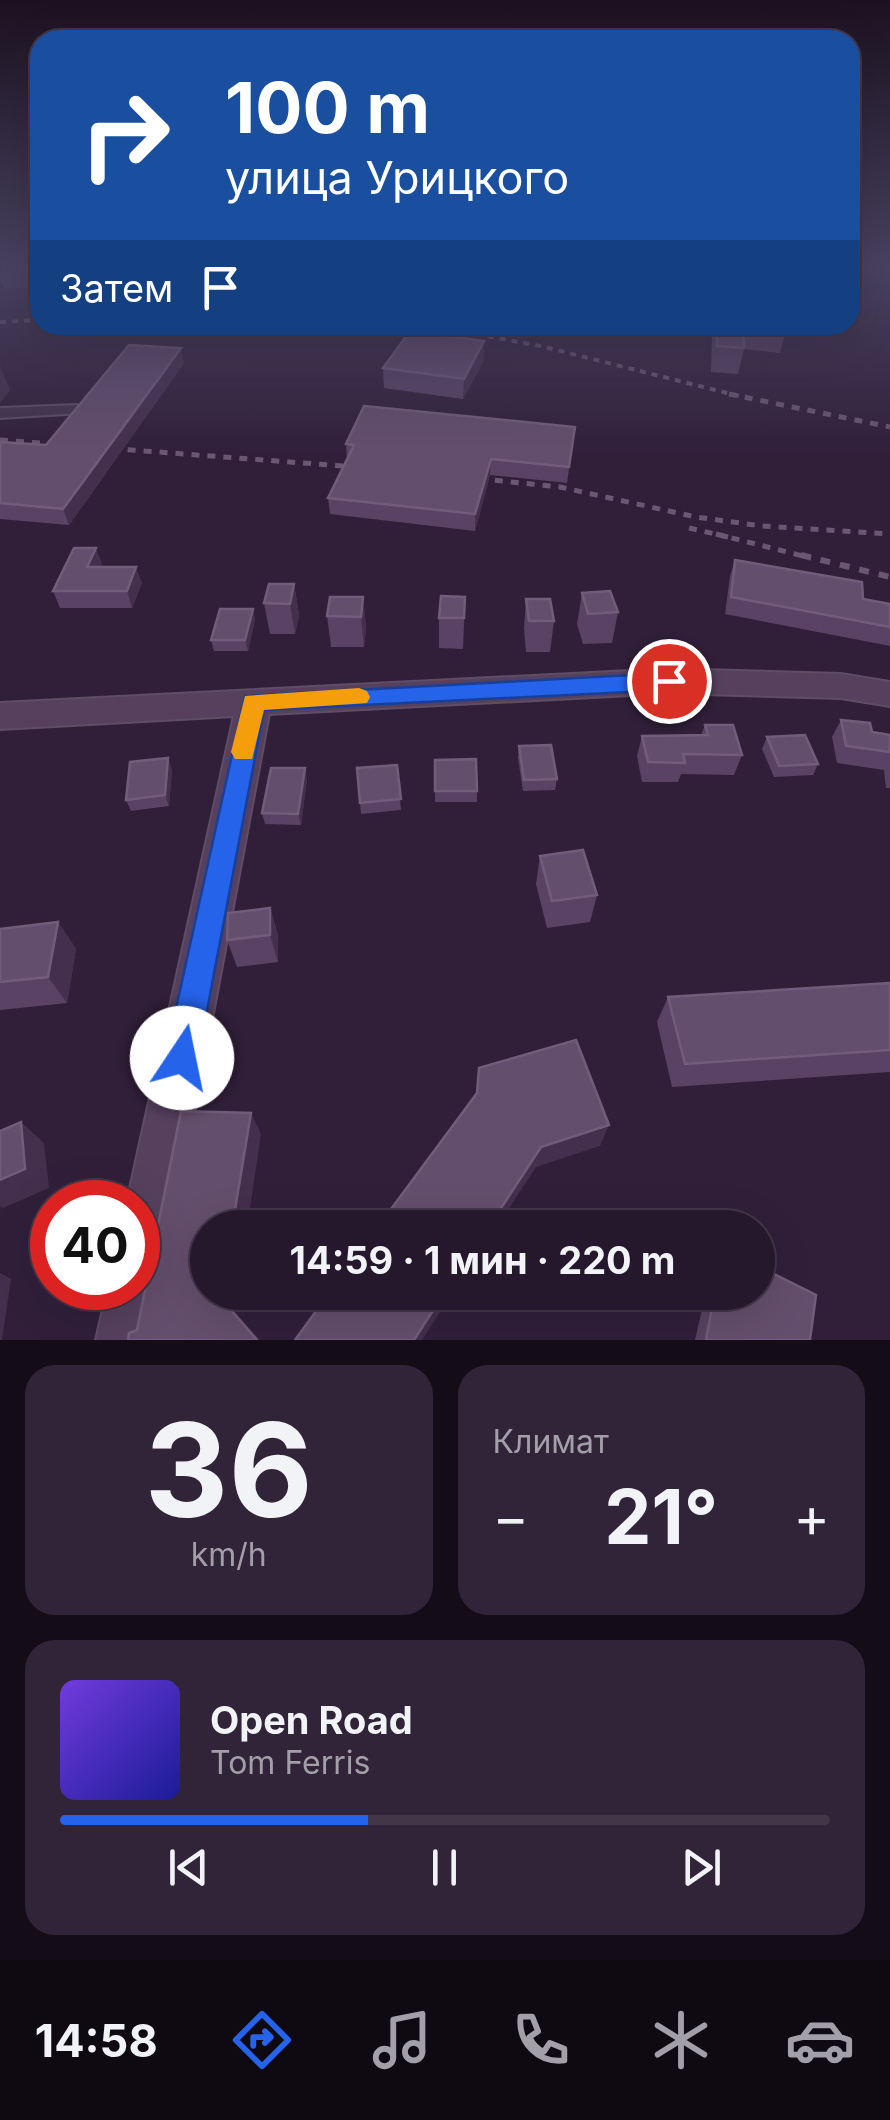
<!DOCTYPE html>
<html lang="ru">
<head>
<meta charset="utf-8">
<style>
  body { margin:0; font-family:Inter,sans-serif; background:#312438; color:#f1f3f6; height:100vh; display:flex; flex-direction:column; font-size:38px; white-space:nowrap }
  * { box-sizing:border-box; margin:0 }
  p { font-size:32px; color:#a39fa9 }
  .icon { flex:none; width:55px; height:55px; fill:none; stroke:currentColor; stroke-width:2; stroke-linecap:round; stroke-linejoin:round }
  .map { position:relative; height:1340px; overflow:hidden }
  .side { display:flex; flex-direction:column; gap:25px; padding:25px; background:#140d18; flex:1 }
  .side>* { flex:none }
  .hud { position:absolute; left:30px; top:30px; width:830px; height:305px; border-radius:30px; box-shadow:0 10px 40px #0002,0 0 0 2px #423648; background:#1a4fa0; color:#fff; overflow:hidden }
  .speed { position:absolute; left:30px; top:1180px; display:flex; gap:20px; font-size:50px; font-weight:700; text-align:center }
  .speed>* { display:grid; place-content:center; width:130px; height:130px; border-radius:50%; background:#25172c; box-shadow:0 10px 40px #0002,0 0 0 2px #423648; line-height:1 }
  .speed .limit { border:15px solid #d22; background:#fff; color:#111 }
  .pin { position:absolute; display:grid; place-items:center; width:85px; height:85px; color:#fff; margin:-42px; border:5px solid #fff; border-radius:50%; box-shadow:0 2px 10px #0007 }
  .me { position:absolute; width:110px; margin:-55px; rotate:11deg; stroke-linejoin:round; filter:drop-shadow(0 0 8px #0008) }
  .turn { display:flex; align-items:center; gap:35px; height:210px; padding:0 30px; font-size:45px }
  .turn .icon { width:130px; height:130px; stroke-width:2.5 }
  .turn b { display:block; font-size:70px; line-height:85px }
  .then { display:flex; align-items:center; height:95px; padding:0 30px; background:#0003; gap:20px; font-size:38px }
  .big { font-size:75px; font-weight:700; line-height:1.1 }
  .side .widget { flex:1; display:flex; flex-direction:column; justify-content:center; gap:15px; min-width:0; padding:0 35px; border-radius:30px; background:#312438 }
  .side .dial { align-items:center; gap:0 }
  .dial b { font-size:130px; line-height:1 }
  .song { display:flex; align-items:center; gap:30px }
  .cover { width:120px; height:120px; border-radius:15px; background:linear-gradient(135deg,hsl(260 70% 55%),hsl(240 70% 35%)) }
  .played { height:10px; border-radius:5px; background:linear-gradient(90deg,#2563eb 40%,#423648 40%) }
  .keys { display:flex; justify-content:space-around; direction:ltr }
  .heat { display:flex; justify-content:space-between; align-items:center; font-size:55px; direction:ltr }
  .side .tiles { flex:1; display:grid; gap:25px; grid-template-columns:1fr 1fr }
  .widget:last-child { grid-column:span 2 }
  .trip { position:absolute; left:190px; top:1210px; width:585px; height:100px; border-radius:50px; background:#25172c; box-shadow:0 10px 40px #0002,0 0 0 2px #423648; font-weight:700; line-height:100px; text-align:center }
  .dock { display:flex; height:160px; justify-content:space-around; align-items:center; background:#0f0912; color:#a39fa9 }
  .dock .icon { width:70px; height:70px }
  .dock .active { color:#2563eb }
  .dock b { font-size:45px; color:#f1f3f6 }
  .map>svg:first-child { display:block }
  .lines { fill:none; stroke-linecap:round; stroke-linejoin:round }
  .street-casing { stroke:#5e4d65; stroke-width:4 }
  .secondary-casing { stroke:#5e4d65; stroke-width:4 }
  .street { fill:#43334b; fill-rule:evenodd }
  .secondary { fill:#56405e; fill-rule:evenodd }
  .rail-far2 { stroke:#6b5674; stroke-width:4; stroke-dasharray:6 6; stroke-linecap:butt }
  .rail-far1 { stroke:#6b5674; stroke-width:5; stroke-dasharray:8 8; stroke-linecap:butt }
  .rail { stroke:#6b5674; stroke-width:6; stroke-dasharray:10 10; stroke-linecap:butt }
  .wall { fill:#594263 }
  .shaded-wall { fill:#442f4e }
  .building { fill:#644e6d; stroke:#725c7b; stroke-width:2.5 }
  .route { fill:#2563eb; stroke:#184099; stroke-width:2.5 }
  .slow { fill:#f59e0b }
</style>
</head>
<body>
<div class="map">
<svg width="890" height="1340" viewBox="0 0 890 1340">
  <rect width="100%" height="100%" fill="#311f3a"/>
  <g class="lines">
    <g class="street-casing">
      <polygon id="street" points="76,405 82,407 82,413 0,418 0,408"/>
    </g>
    <g class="secondary-casing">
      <polygon id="secondary" points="669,669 841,674 890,682 890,706 841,698 669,693 269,714 152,1340 96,1340 108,1288 138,1288 138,1202 127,1202 234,716 0,729 0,703"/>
    </g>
    <use href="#street" class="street"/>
    <use href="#secondary" class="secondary"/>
    <g class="rail-far2">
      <polyline points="0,322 40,320"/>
      <polyline points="429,325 545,347 739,396"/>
    </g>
    <g class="rail-far1">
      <polyline points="729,394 890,427"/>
      <polyline points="0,440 369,468"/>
      <polyline points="463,477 560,487 696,517 762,526 890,534"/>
      <polyline points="689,528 728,537"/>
      <polyline points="716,534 811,558"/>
    </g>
    <polyline class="rail" points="801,555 890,577"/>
  </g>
  <g class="wall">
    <polygon points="0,267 40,267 40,287 4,288 0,277"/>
    <polygon points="714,325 787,325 780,353 744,349 738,374 711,372 712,335"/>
    <polygon points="484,360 463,399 384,388 383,368"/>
    <polygon points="184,363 69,525 0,519 0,442 46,445"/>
    <polygon points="575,427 567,483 490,475 475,531 330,514 328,498 347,459 346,444"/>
    <polygon points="735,560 863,599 890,604 890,646 725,614 730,576"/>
    <polygon points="102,564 101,567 142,583 132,608 60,608 53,591"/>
    <polygon points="294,584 299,615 295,634 270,634 264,603"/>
    <polygon points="582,593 618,612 612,643 583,644 577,624"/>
    <polygon points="363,597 366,628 364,647 331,647 327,616"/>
    <polygon points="465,597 463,649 439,648 439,618"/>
    <polygon points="526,599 554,621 550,652 526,652 524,629"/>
    <polygon points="253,609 255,620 248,651 214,651 211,640"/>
    <polygon points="841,720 872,732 890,735 890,788 886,788 884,770 837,763 832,737"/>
    <polygon points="705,725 742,755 734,775 681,774 678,782 642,782 637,756 642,736 701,735"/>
    <polygon points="767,737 818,764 813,775 774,777 762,749"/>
    <polygon points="519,746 557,779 555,790 523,791 518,758"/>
    <polygon points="435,760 477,791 477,802 435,802"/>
    <polygon points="397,765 401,810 361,814 357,768"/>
    <polygon points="172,769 169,806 131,811 126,800"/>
    <polygon points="307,779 301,825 265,824 262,813"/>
    <polygon points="540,856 597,895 590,922 547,928 536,884"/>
    <polygon points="270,908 278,935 278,962 237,967 227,940"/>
    <polygon points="58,922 76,949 67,1003 0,1010 0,929"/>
    <polygon points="890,983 890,1072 672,1087 657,1022 668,997"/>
    <polygon points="706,1292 758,1292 810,1340 695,1340"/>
  </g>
  <g class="shaded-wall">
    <polygon points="484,341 484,360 463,399 464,379"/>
    <polygon points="181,348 184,363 69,525 63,509"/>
    <polygon points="0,366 10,390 0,403"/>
    <polygon points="491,459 490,475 475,531 475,514"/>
    <polygon points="96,548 102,564 94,583 87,567"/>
    <polygon points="136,567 142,583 132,608 127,591"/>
    <polygon points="294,584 299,615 295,634 290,604"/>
    <polygon points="363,597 366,628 364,647 361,617"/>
    <polygon points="253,609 255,620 248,651 245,640"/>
    <polygon points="168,758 172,769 169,806 165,795"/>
    <polygon points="305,768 307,779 301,825 298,814"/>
    <polygon points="270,908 278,935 278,962 270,935"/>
    <polygon points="58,922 76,949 67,1003 48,977"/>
    <polygon points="251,1113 261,1134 247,1228 232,1228"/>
    <polygon points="21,1122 44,1143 49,1188 3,1208 0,1206 0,1180"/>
    <polygon points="609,1125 600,1146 536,1167 496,1228 488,1228 541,1147"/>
    <polygon points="0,1273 11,1279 2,1340 0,1340"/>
    <polygon points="221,1292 236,1292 233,1310 260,1340 257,1340 220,1297"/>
    <polygon points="445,1292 453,1292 422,1340 414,1340"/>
  </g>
  <g class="building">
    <polygon points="717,325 743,325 744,348 717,346"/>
    <polygon points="763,325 787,325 787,328"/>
    <polygon points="410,331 484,341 464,379 383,368"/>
    <polygon points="129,345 181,348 63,509 0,503 0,442 46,445"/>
    <polygon points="364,406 575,427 569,467 491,459 475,514 328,498 354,445 346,444"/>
    <polygon points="74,548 96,548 87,567 136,567 127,591 53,591"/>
    <polygon points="735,560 862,582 863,599 890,604 890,627 731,597"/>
    <polygon points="269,584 294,584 290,604 264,603"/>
    <polygon points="610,591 618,612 588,614 582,593"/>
    <polygon points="441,596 465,597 464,618 439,618"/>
    <polygon points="330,597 363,597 361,617 327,616"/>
    <polygon points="526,599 550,599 554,621 529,621"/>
    <polygon points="220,609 253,609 245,640 211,640"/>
    <polygon points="841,720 870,723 872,732 890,735 890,752 846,746"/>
    <polygon points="705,725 733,725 742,755 683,754 685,763 648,762 642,736 708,735"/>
    <polygon points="805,735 818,764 779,766 767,737"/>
    <polygon points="551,745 557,779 524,780 519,746"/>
    <polygon points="168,758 165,795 126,800 130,762"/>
    <polygon points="476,759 477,791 435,791 435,760"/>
    <polygon points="397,765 401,799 360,803 357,768"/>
    <polygon points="271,768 305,768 298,814 262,813"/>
    <polygon points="583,850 597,895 552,901 540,856"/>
    <polygon points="270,908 270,935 227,940 228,913"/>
    <polygon points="58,922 48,977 0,982 0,929"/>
    <polygon points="890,983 890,1050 685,1064 668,997"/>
    <polygon points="576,1040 609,1125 541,1147 488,1228 377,1228 477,1093 479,1068"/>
    <polygon points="181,1111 251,1113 232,1228 208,1228 208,1292 221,1292 220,1297 257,1340 128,1340 129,1333 137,1330"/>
    <polygon points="21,1122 25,1169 0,1180 0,1131"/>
    <polygon points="758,1266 816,1295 810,1340 706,1340 715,1292 758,1292"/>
    <polygon points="330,1292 445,1292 414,1340 295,1340"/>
  </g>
  <linearGradient id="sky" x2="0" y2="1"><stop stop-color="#1b1120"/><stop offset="0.59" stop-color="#484260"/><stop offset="1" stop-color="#484260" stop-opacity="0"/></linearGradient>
  <rect width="890" height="454" fill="url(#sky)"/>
  <polygon class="route" points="669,673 681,681 669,690 264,710 198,1058 193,1070 182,1075 170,1070 165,1058 245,696"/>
  <polygon class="slow" points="359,688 367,691 370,697 367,703 264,710 252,759 235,759 231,752 245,696"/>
</svg>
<div class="speed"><div class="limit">40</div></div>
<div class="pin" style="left:669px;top:681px;background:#d93025"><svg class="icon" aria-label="arrive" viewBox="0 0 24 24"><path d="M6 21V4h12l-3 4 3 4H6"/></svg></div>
<svg class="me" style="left:182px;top:1058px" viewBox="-20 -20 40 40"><circle r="19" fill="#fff"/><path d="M0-13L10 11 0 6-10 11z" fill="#2563eb"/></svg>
<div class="trip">14:59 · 1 мин · 220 m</div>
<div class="hud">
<div class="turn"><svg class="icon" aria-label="right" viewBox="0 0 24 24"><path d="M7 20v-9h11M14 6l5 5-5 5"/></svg><div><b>100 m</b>улица Урицкого</div></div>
<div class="then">Затем<svg class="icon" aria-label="arrive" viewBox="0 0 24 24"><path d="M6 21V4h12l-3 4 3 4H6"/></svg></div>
</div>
</div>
<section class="side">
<div class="tiles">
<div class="widget dial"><b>36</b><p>km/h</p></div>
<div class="widget"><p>Климат</p>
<div class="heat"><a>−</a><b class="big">21°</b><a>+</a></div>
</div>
<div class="widget">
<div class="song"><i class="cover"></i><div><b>Open Road</b><p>Tom Ferris</p></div></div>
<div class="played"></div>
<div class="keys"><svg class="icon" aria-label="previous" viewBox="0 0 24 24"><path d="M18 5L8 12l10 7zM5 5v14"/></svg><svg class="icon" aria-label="pause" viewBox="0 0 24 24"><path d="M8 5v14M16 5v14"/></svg><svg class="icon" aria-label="next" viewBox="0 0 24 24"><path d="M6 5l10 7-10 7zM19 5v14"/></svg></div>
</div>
</div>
</section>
<nav class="dock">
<b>14:58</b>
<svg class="icon active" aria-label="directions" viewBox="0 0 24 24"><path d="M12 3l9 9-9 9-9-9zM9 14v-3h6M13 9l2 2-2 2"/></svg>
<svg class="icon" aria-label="music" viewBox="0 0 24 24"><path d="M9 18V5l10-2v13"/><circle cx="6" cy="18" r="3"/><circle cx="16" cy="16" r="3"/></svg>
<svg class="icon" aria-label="phone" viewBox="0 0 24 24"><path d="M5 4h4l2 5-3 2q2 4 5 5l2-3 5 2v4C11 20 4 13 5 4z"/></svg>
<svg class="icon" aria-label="climate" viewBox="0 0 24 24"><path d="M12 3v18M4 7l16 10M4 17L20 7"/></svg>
<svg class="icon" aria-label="car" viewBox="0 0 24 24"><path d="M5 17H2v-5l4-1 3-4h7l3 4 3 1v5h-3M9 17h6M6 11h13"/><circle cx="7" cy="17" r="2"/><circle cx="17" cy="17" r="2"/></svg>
</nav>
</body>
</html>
